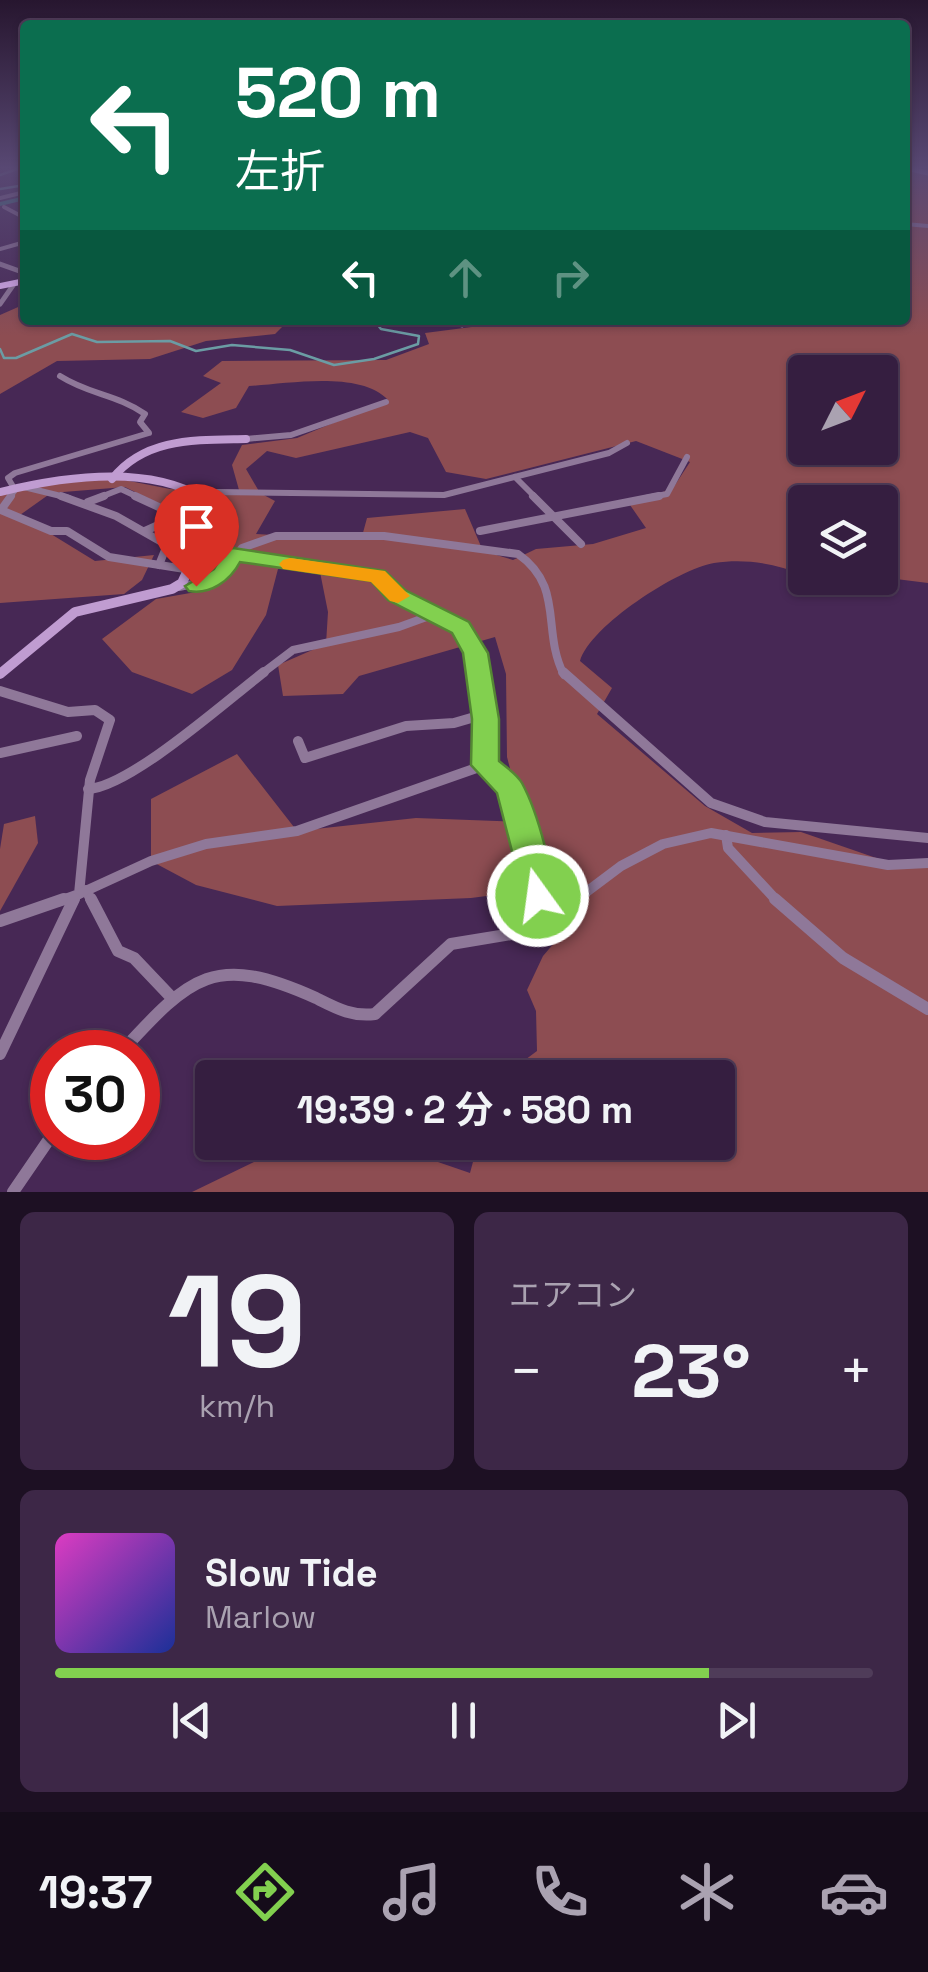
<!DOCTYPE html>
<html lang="ja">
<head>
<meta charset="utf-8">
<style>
  body { margin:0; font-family:"Space Grotesk","Noto Sans JP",sans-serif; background:#3d2747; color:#f1f3f6; height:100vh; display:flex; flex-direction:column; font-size:38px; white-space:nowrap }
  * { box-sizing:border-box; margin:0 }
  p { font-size:32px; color:#aaa2b1 }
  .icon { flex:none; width:55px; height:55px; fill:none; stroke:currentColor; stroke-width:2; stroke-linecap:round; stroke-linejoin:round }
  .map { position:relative; height:1192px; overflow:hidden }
  .drawer { display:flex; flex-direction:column; gap:20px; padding:20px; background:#1d1023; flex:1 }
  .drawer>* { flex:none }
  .guide { position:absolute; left:20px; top:20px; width:890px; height:305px; border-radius:10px; box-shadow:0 2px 8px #0004,0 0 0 2px #4f3c59; background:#0b6e4f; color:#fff; overflow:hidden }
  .needle { width:65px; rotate:48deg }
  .fabs { position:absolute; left:788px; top:355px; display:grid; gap:20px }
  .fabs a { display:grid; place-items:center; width:110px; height:110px; border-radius:10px; background:#351e40; box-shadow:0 2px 8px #0004,0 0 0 2px #4f3c59; font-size:50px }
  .speed { position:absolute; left:30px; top:1030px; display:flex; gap:20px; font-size:50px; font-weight:700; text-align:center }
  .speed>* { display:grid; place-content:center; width:130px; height:130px; border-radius:50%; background:#351e40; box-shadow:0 2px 8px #0004,0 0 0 2px #4f3c59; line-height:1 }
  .speed .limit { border:15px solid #d22; background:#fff; color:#111 }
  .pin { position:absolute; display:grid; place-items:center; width:85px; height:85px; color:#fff; margin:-102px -42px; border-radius:50% 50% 50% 0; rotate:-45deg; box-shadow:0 0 10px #0007 }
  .pin .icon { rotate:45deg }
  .me { position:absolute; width:110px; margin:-55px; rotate:346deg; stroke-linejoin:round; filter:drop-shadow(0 0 8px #0008) }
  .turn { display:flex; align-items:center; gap:35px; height:210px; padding:0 50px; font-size:45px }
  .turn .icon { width:130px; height:130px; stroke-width:2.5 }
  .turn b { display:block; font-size:70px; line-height:85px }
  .lanes { display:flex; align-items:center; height:95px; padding:0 50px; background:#0003; justify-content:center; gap:50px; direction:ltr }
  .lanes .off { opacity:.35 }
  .big { font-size:75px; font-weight:700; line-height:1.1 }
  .drawer .widget { flex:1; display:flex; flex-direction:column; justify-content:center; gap:15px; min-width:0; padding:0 35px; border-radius:15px; background:#3d2747 }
  .drawer .dial { align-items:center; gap:0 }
  .dial b { font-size:130px; line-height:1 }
  .song { display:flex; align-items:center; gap:30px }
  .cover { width:120px; height:120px; border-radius:15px; background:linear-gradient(135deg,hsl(310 70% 55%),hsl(230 70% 35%)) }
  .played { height:10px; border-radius:5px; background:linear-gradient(90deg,#82d04f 80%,#4f3c59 80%) }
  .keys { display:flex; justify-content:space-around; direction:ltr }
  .heat { display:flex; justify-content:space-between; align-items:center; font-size:55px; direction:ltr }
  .drawer .tiles { flex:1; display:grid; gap:20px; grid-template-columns:1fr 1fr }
  .widget:last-child { grid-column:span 2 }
  .trip { position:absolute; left:195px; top:1060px; width:540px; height:100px; border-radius:10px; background:#351e40; box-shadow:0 2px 8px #0004,0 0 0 2px #4f3c59; font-weight:700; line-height:100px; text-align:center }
  .dock { display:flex; height:160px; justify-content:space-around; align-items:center; background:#150c1a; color:#aaa2b1 }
  .dock .icon { width:70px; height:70px }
  .dock .active { color:#82d04f }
  .dock b { font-size:45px; color:#f1f3f6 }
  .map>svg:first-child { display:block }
  .green { fill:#8d4d52; fill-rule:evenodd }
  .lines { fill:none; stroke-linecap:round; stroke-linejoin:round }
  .stream { stroke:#6b9ca4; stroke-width:2.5 }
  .river { fill:#358282; fill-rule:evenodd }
  .street-far5 { stroke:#8f7899; stroke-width:4 }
  .street-far4 { stroke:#8f7899; stroke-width:5 }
  .street-far3 { stroke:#8f7899; stroke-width:6 }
  .street-far2 { stroke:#8f7899; stroke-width:8 }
  .street-far1 { stroke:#8f7899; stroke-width:10 }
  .street { stroke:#8f7899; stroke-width:12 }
  .secondary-far2 { stroke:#c09cd1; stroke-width:5 }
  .secondary-far1 { stroke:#c09cd1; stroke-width:8 }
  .secondary { stroke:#c09cd1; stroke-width:10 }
  .primary { stroke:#e6b7fb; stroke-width:6 }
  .route { fill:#82d04f; stroke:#548733; stroke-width:2.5 }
  .slow { fill:#f59e0b }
</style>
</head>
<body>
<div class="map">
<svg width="928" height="1192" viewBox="0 0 928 1192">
  <rect width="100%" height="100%" fill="#472855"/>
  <g class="green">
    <path d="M905,169H928V583L880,577V502H805V575C774,564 747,558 714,563C678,569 590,626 580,661L612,688L597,714L705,806L752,833L801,832L882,860L928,862V1192H192L258,1160L403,1150L470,1173L478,1143L718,1142V1078L502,1077L537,1051L536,1011L527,990L543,956L578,915L542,889L471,898L277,906L196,885L151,861V799L237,754L297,831L416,818L524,822L507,757L506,674L495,637L359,676L343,694L283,696L278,665L326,644L328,612L319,567L278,569L266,615L232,670L192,694L132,672L102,639L156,599L213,589L197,551L179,540L184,516L125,487L51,493L20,515L95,561L154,555L142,580L124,594L0,603V493L104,476L170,489L239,490L232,465L242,445L297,438L388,400C361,370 286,384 249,386L236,408L203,418L181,412L221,383L203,376L222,361L386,360L429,344L425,333L487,325L495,320H905ZM805,372H880V448H805ZM410,432L428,438L446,472L486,479L636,441L690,462L673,488L630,505L646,528L593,544L536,549L513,560L483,551L465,509L367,518L361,540L256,534L275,501L260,493L246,469L267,451L296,458Z"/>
    <polygon points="25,304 25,320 289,320 275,334 206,341 150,359 57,361 0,394 0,315"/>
    <polygon points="35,816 38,843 0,911 0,849 4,824"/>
  </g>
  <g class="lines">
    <g class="stream">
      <polyline points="0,175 17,169"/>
      <polyline points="0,189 25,185"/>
      <polyline points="0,349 4,358 16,358 72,334 97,342 170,341 196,351 232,345 290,350 334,365 374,359 418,344 419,336 381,329 374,320"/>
    </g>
    <polygon class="river" points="25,196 25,200 0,206 0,202"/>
    <g class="street-far5">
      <polyline points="0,198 25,192"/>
      <polyline points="4,207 25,218"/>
      <polyline points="905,224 928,226"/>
      <polyline points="0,249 25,242"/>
    </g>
    <g class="street-far4">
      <polyline points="0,264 25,273"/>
      <polyline points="0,304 14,284"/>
      <polyline points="462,325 465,320"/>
    </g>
    <g class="street-far3">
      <polyline points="246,439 291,435 386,402"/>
      <polyline points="515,477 536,498"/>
      <polyline points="24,487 69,498"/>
      <path d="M9,498L15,490L8,478L15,473L149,433L140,422L145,414C116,394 90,395 60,376"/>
      <polyline points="98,498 121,489 140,498"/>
      <polyline points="202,498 217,492 444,495 609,453 627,443"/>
      <polyline points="646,498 667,494 687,457"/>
    </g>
    <g class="street-far2">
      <polyline points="11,496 1,510 51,531 67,531 109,557 191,570"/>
      <polyline points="61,496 116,516 167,545 159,565"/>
      <polyline points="135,496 178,516 145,531"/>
      <polyline points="533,496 581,544"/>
      <polyline points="202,498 208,496"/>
      <polyline points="88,502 104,496"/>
      <polyline points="480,531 659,496"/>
      <polyline points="233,555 377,576 396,595 454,622 475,653 479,675"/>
      <path d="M179,587L217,579L242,548L276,536H384L518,554C565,587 541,630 564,675"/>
      <polyline points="260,675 293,650 399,627 432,615"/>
    </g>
    <g class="street-far1">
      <path d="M478,672L486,719L485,765C492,771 503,779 509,787C519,803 542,887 534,902"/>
      <polyline points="563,672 711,803 765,822 928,838"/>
      <polyline points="0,691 68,712 95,710 110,720 90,780 79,894 57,902"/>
      <polyline points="298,741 305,758 406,726 454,723 485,714"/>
      <polyline points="0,753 77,736"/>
      <path d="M88,789C130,787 226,701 264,672"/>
      <polyline points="726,835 728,848 778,902"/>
      <polyline points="536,875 584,890"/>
      <polyline points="86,890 92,902"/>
      <polyline points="79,894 151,861 206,844 297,831 485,765"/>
      <polyline points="73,902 75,898"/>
      <polyline points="573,902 621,866 663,844 711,833 888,865 928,863"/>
    </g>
    <g class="street">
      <polyline points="91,899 118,951 134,958 172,998"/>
      <polyline points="775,899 843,958 928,1009"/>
      <polyline points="0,921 64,899"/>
      <polyline points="515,935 536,899"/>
      <path d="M121,1052C191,976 214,952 316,998C336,1008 352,1017 375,1014L451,944L548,928L575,899"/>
      <polyline points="0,1054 74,899"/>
      <polyline points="13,1192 52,1135"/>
    </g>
    <polyline class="secondary-far2" points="911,169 928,173"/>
    <g class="secondary-far1">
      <path d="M112,479C145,437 197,440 246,439"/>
      <path d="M0,492C61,477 147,464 203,498"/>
    </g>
    <polyline class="secondary" points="0,674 75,612 172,589 182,583 214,513 199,496"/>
    <polyline class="primary" points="0,286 25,281"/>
  </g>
  <linearGradient id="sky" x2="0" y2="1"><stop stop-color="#27162f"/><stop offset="0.5" stop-color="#584873"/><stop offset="1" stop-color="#584873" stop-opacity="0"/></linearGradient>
  <rect width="928" height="336" fill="url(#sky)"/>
  <path class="route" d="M233,548L385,571L405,590L469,622L488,653L499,719V761C507,768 517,774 522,783C535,807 560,883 549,906L538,910L526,906L497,793L471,765L472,719L463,653L452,633L388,600L371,581L240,562C230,581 210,595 189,591L185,586L214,569L225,550Z"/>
  <polygon class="slow" points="290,558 385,571 410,596 398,603 390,601 371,582 283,569 279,564 283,560"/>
</svg>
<div class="fabs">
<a><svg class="needle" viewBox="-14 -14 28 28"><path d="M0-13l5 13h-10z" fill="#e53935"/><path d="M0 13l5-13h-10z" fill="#aaa2b1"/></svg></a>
<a><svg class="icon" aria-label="layers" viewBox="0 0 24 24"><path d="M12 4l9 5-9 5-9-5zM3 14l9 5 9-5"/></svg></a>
</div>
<div class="speed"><div class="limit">30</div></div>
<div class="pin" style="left:196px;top:586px;background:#d93025"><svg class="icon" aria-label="arrive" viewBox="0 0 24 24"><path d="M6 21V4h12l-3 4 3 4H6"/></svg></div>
<svg class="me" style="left:538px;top:896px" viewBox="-20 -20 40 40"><circle r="17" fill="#82d04f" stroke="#fff" stroke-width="3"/><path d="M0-11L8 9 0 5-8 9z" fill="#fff"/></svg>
<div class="trip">19:39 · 2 分 · 580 m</div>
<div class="guide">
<div class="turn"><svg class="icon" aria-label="left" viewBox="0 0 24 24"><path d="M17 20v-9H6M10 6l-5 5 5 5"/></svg><div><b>520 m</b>左折</div></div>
<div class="lanes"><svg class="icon" aria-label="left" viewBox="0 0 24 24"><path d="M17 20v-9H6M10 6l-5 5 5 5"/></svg><svg class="icon off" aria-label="ahead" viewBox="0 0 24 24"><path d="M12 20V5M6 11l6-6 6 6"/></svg><svg class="icon off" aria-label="right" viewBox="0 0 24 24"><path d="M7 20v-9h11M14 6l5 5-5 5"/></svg></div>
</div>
</div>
<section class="drawer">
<div class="tiles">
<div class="widget dial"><b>19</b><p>km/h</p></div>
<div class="widget"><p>エアコン</p>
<div class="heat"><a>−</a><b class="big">23°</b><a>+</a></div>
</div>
<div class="widget">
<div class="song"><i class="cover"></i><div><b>Slow Tide</b><p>Marlow</p></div></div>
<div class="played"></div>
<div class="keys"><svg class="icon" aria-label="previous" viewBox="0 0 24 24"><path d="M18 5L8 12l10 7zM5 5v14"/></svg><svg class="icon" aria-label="pause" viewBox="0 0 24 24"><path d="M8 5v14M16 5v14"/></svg><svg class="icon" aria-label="next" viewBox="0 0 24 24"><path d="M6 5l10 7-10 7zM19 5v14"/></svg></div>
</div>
</div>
</section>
<nav class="dock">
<b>19:37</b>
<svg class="icon active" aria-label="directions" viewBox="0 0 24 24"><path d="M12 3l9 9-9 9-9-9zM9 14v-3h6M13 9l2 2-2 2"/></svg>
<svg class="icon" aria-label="music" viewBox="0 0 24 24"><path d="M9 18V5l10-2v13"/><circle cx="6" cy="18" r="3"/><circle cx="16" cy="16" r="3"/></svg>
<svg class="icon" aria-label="phone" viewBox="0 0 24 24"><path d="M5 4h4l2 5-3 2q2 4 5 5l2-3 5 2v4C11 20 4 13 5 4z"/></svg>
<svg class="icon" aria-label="climate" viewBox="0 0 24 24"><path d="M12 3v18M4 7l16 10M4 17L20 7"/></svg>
<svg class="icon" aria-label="car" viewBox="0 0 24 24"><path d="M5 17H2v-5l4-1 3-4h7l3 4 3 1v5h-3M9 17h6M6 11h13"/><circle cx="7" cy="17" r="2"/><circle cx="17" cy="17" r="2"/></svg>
</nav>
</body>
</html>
